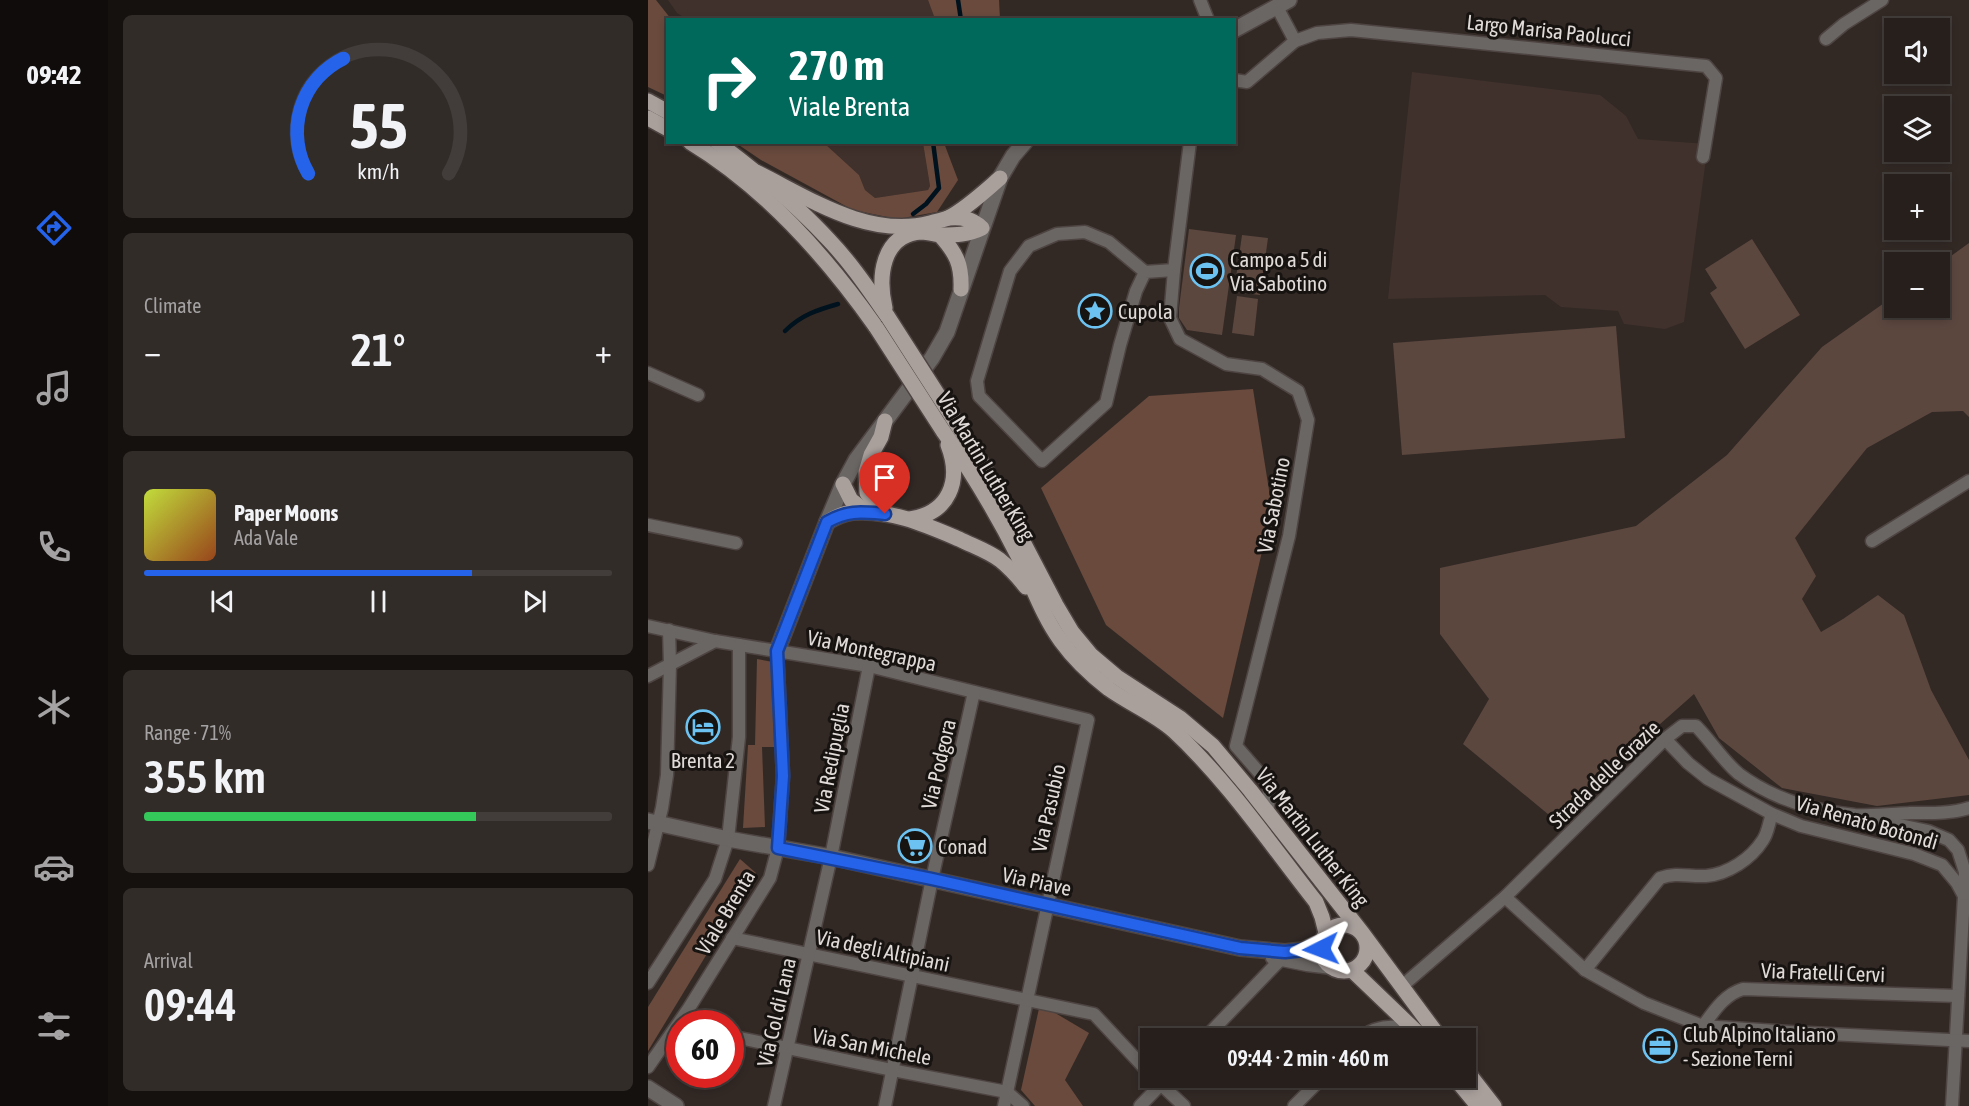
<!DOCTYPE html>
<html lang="en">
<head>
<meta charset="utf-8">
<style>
  body { margin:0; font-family:"Asap Condensed",sans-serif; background:#322c29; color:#f1f3f6; height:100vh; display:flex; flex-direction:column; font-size:22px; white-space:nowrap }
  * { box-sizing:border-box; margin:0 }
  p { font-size:20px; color:#a4a2a3 }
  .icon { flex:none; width:33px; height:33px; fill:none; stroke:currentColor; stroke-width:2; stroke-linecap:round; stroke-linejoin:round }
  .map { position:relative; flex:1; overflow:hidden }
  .drawer { display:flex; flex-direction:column; gap:15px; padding:15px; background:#15110f; width:540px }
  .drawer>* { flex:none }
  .top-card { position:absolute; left:18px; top:18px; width:570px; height:126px; border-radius:0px; box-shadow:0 3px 9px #0003,0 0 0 2px #423d3b; background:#00695c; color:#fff; overflow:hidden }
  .fabs { position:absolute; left:1236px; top:18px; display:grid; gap:12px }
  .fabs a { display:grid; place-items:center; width:66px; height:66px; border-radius:0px; background:#261f1c; box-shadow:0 3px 9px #0003,0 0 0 2px #423d3b; font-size:30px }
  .speed { position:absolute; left:18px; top:1010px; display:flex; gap:12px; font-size:30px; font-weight:700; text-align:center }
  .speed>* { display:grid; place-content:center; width:78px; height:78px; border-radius:50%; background:#261f1c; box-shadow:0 3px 9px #0003,0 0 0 2px #423d3b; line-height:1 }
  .speed .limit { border:9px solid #d22; background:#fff; color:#111 }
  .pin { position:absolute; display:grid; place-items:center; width:51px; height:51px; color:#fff; margin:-62px -26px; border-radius:50% 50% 50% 0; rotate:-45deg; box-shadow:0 0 6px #0007 }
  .pin .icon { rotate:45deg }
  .me { position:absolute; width:66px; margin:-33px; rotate:267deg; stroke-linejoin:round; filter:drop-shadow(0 0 4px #0008) }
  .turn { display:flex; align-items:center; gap:21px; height:126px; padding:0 24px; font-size:27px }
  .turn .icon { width:78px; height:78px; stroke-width:2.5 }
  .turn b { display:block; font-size:42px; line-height:51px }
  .big { font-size:45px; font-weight:600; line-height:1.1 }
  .drawer .widget { flex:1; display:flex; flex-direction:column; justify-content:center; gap:9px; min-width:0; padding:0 21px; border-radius:9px; background:#322c29 }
  .drawer .dial { align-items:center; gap:0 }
  .dial svg { height:156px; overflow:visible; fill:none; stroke:#423d3b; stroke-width:7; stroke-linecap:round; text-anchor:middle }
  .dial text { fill:#f1f3f6; stroke:none }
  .song { display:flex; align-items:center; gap:18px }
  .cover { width:72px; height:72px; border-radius:9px; background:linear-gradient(135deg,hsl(70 70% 55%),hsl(20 70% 35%)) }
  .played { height:6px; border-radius:3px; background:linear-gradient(90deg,#2563eb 70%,#423d3b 70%) }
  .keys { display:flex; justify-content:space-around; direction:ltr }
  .heat { display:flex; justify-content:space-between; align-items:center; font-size:33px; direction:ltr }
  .charge { height:9px; border-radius:4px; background:linear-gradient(90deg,#34c759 71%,#423d3b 0) }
  .trip { position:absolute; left:492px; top:1028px; width:336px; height:60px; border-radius:0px; background:#261f1c; box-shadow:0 3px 9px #0003,0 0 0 2px #423d3b; font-weight:600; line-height:60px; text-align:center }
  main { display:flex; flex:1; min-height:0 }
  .tab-bar { display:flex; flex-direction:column; width:108px; justify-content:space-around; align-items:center; background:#0f0c0b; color:#a4a2a3 }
  .tab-bar .icon { width:42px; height:42px }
  .tab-bar .current { color:#2563eb }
  .tab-bar b { font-size:27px; color:#f1f3f6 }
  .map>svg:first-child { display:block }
  .built { fill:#40312c }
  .green { fill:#5c473f }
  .forest { fill:#694a3d }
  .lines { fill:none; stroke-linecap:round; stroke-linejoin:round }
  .stream { stroke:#00121d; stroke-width:4.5 }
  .minor-casing { stroke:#4e4542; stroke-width:15 }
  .tertiary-casing { stroke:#4e4542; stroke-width:18 }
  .primary-casing { stroke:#4e4542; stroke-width:18 }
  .minor { stroke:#6a6664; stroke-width:12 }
  .tertiary { stroke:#6a6664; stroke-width:15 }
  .primary { stroke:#a9a09c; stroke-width:15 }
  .primary-bridge-casing { stroke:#4e4542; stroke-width:18; stroke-linecap:butt }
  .primary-bridge { stroke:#a9a09c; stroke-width:15 }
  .route-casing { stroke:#184099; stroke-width:15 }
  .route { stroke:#2563eb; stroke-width:10 }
  .labels { text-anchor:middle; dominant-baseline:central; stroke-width:6; stroke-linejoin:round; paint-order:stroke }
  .street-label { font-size:21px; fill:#e0dad8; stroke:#171311 }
  .poi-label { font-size:21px; fill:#e0dad8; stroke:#171311; text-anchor:start }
</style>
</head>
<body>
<main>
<nav class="tab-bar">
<b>09:42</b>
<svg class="icon current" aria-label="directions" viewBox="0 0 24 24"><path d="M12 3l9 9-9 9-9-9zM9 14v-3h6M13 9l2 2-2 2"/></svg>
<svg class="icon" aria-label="music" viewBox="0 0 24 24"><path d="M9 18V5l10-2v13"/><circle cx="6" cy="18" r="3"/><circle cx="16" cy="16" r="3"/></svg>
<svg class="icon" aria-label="phone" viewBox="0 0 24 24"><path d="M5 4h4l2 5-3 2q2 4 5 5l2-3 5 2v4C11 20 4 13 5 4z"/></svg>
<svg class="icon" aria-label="climate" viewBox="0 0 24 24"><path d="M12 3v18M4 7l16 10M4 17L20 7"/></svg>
<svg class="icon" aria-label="car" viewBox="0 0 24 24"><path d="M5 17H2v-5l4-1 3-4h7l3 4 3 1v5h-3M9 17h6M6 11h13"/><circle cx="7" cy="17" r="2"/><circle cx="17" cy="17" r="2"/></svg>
<svg class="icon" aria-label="filters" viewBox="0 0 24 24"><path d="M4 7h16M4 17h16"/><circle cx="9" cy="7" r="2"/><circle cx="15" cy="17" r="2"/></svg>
</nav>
<section class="drawer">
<div class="widget dial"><svg viewBox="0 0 100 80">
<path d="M14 69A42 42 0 1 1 86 69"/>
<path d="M14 69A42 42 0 0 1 32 10" stroke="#2563eb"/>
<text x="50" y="56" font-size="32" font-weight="700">55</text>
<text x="50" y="72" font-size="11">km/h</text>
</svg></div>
<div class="widget"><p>Climate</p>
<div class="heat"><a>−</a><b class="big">21°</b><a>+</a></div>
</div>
<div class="widget">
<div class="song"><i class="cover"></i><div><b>Paper Moons</b><p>Ada Vale</p></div></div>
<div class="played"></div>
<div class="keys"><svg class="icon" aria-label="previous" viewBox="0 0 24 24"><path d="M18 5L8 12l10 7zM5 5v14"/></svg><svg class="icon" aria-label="pause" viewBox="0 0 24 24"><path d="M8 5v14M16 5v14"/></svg><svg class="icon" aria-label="next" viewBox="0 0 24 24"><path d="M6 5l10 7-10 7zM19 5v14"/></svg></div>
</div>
<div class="widget"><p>Range · 71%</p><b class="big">355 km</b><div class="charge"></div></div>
<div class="widget"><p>Arrival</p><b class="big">09:44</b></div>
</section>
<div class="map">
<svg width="1321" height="1106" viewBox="0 0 1321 1106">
  <rect width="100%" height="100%" fill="#322925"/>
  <g class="built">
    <polygon points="20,0 280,0 287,19 39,19 29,13"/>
    <polygon points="764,72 952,95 978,116 990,139 1060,144 1036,322 1017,329 976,324 970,311 913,307 897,295 740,299"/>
    <polygon points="176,143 275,143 282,186 280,190 227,198 217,190 211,175"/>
  </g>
  <g class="green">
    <polygon points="541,229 588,235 574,335 539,330 531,318 531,308"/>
    <polygon points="594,235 620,238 612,295 586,292"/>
    <polygon points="1104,239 1152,315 1097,349 1062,293 1069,288 1057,269"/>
    <polygon points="1321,243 1321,417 1315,411 1284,412 1219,448 1147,538 1168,576 1154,599 1173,632 1195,619 1230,595 1256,615 1283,690 1321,760 1321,795 1229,806 1134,788 1071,738 1046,694 1011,725 912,824 815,744 841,699 792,634 792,568 988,526 1079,455 1174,347 1246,296 1246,308 1292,308 1292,264"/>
    <polygon points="589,296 610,299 606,336 584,333"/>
    <polygon points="968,326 977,438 754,455 745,343"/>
  </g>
  <g class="forest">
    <polygon points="0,0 8,0 23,19 20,20 19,96 0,87"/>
    <polygon points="280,0 351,0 352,19 287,19"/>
    <polygon points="88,143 176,143 211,175 217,190 227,198 280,190 282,186 275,143 296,143 310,180 289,212 249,219 205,210 113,160"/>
    <polygon points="605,389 624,509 575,718 458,625 393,488 501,396"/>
    <polygon points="109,659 125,662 127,747 114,747 117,827 95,828 100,745 107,745"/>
    <polygon points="92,859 108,873 0,1051 0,1007"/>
    <polygon points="392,1004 441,1033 417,1080 435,1106 387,1106 373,1090"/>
  </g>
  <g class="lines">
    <g class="stream">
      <polyline points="310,0 313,20"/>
      <polyline points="265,214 278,204 291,188 285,142"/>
      <path d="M137,331C153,315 169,310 190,304"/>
    </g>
    <g class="minor-casing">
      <g id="minor">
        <polyline points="552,0 560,20"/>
        <polyline points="1178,39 1196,24 1234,0"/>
        <polyline points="647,41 669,33 703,30 1058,66 1068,78 1055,157"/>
        <polyline points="586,80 599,82 647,41 629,7"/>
        <polyline points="526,270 522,318 532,339 578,364 614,369 650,391 660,420 641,536 588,746 621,784 620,812"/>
        <polyline points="497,272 488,291 472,345 458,403 394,461 331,396 329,381 362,271 381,246 409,234 437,232 461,242 497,272 526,270 542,142"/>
        <polyline points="0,373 50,395"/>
        <polyline points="0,525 88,543"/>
        <polyline points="1224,541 1321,481"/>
        <polyline points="0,626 67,641 221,666 440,720 356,1106"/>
        <polyline points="0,676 67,641"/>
        <polyline points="1017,739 1040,763 1060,779 1124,814 1153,826 1266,854 1294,865 1309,883 1316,896 1304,1106"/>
        <polyline points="1224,819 1280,831 1301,840 1310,850 1317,872 1316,894"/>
        <polyline points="0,865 14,808 19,775 22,664 21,630"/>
        <polyline points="857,897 937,970 996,1003 1055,1026 1141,1032 1321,1041"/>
        <polyline points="84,938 446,1014 502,1074"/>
        <polyline points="624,958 659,965 684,968"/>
        <path d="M937,970L1012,878C1030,872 1040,877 1058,876C1080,874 1103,859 1115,840C1120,833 1121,822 1124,814"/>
        <polyline points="0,983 67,879 80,839 91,737 91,645"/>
        <path d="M753,987L857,897L1017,739L1034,726H1048C1063,741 1075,761 1091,774C1125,799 1165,811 1207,815C1225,816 1244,814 1262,813C1282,813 1302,814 1321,808"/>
        <path d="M1055,1026C1066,1011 1077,994 1095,989L1310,996"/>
        <polyline points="82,1036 244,1070 359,1092 375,1106"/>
        <polyline points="557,1038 632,960"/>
        <path d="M713,1038C726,1025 745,1027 763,1026"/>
        <polyline points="0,1067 41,1008 122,878 130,848 135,776 129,651"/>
        <polyline points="505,1077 536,1106"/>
        <polyline points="126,1106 183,857 221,666"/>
        <polyline points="237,1106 284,879 326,692"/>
        <polyline points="492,1106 520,1077"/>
        <polyline points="646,1106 675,1077"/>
      </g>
    </g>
    <g class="tertiary-casing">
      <g id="tertiary">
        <polyline points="586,30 641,0"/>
        <polyline points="129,651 179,522 195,484 208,460 284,358 299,332 352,178 365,156 377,142"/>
        <polyline points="0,821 80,839 183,857 592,948 637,952 655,950 673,942"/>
        <polyline points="0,1088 28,1106"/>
      </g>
    </g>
    <g class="primary-casing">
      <g id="primary">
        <polyline points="0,101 20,112"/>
        <polyline points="0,118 20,129"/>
        <path d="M42,142C118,188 178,256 228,327"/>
        <path d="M69,142C109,172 147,203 181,240C203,263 221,290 240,317"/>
        <path d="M108,172C161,198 220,239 282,223C288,221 295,220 300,218C318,209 337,191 352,178"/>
        <path d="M292,235C308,235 320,235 334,228C323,218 314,217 300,218"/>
        <path d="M237,308C230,278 233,235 273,232C279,232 286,234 292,235C308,253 314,264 313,289"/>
        <polyline points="237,421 233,437 223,455 218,472 219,493 237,514"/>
        <polyline points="308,423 335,465 408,605 424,632 443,655 469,677 532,718 565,746 602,790 715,934 792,1038"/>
        <path d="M295,431C323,471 348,512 370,556C384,584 394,615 413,641C426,659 443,675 461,689C482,704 507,714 526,731C579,780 623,845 668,902L674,917L678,933"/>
        <polyline points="195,484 203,500 219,512"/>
        <path d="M262,519C301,513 314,481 300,445"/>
        <path d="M179,522C187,517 195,513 205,512C242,509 278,525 311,539C325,546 340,551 352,560C362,568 370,577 378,587"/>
        <circle cx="696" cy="948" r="23"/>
        <polyline points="704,970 775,1038"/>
        <polyline points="818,1070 846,1106"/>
        <polyline points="806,1077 830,1106"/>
      </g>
    </g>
    <use href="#minor" class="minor"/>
    <use href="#tertiary" class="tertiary"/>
    <use href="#primary" class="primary"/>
    <g class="primary-bridge-casing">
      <g id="primary-bridge">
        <polyline points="240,317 308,423"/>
        <polyline points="228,327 295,431"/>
      </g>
    </g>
    <use href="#primary-bridge" class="primary-bridge"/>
  </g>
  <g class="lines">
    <g class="route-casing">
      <path id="route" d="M237,514C213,512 200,510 179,522L129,651L135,776L130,848L284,879L592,948L637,952L655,950L673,942V949"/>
    </g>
    <use href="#route" class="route"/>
  </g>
  <defs>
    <g id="stadium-ring" transform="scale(1.725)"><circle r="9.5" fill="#171311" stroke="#6cc3f2" stroke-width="1.5"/><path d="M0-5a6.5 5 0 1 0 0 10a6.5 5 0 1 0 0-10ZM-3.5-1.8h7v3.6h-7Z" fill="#6cc3f2"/></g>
    <g id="sight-ring" transform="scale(1.725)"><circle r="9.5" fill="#171311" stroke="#6cc3f2" stroke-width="1.5"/><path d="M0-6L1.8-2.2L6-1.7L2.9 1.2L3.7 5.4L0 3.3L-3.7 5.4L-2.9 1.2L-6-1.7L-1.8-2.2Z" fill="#6cc3f2"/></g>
    <g id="hotel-ring" transform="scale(1.725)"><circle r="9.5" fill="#171311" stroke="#6cc3f2" stroke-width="1.5"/><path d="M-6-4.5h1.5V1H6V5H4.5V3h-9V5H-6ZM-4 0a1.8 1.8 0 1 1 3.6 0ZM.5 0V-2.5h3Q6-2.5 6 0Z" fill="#6cc3f2"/></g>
    <g id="supermarket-ring" transform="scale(1.725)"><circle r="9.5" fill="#171311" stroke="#6cc3f2" stroke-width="1.5"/><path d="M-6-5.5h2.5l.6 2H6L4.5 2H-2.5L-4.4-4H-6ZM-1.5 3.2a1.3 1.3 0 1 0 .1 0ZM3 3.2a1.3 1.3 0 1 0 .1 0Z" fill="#6cc3f2"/></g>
    <g id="office-ring" transform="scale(1.725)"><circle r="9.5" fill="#171311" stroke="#6cc3f2" stroke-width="1.5"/><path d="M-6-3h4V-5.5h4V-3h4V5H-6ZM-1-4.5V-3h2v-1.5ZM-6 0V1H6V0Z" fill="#6cc3f2"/></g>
  </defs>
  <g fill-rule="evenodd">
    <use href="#stadium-ring" x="559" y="271"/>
    <use href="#sight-ring" x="447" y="311"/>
    <use href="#hotel-ring" x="55" y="727"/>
    <use href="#supermarket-ring" x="267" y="846"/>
    <use href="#office-ring" x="1012" y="1046"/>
  </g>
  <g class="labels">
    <g class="street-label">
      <text transform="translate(901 30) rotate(6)">Largo Marisa Paolucci</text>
      <text transform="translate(339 466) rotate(59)">Via Martin Luther King</text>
      <text transform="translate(625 505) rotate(-79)">Via Sabotino</text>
      <text transform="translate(224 650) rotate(12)">Via Montegrappa</text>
      <text transform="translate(183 758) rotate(-79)">Via Redipuglia</text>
      <text transform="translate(290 764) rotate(-77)">Via Podgora</text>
      <text transform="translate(956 774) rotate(-44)">Strada delle Grazie</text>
      <text transform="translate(400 808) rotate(-77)">Via Pasubio</text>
      <text transform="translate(1219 822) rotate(16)">Via Renato Botondi</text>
      <text transform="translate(665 837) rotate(52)">Via Martin Luther King</text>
      <text transform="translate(389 881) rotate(12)">Via Piave</text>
      <text transform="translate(77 912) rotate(-59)">Viale Brenta</text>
      <text transform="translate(235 950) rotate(12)">Via degli Altipiani</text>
      <text transform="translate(1175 972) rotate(2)">Via Fratelli Cervi</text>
      <text transform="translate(128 1012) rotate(-77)">Via Col di Lana</text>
      <text transform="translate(224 1046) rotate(11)">Via San Michele</text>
    </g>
    <g class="poi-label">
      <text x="582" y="259">Campo a 5 di<tspan x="582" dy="24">Via Sabotino</tspan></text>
      <text x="470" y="311">Cupola</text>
      <text x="55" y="760" text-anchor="middle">Brenta 2</text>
      <text x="290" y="846">Conad</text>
      <text x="1035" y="1034">Club Alpino Italiano<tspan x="1035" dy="24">- Sezione Terni</tspan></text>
    </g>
  </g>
</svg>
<div class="fabs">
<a><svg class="icon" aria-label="sound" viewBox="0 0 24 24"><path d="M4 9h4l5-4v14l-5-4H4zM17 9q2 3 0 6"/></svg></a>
<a><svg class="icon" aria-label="layers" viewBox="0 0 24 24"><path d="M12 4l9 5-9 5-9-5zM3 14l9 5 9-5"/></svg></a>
<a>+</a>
<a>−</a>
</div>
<div class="speed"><div class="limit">60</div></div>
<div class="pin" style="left:237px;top:514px;background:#d93025"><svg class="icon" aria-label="arrive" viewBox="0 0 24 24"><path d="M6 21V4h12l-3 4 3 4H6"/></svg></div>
<svg class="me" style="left:673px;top:949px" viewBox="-20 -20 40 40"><path d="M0-17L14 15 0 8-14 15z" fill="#2563eb" stroke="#fff" stroke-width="4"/></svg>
<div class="trip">09:44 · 2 min · 460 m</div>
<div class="top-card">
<div class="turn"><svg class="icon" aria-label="right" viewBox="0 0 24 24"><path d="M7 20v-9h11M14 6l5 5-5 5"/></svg><div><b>270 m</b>Viale Brenta</div></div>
</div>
</div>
</main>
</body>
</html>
